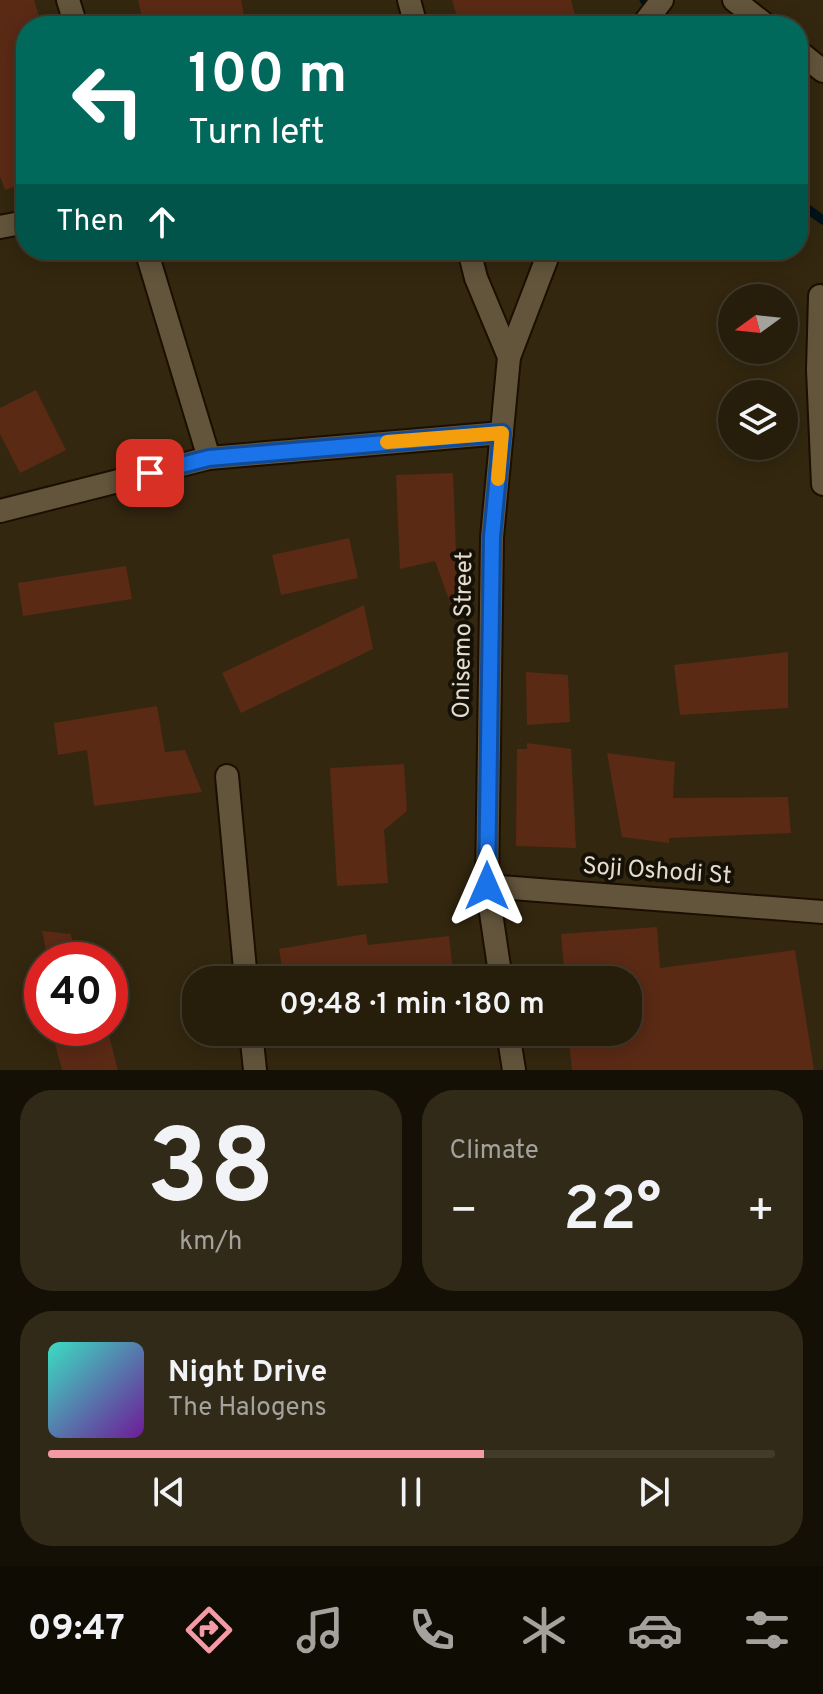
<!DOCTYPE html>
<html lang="en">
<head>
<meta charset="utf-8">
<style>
  body { margin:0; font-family:Overpass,sans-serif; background:#322a19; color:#f1f3f6; height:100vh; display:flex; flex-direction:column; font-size:30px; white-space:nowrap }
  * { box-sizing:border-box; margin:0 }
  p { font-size:26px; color:#a4a29d }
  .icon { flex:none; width:44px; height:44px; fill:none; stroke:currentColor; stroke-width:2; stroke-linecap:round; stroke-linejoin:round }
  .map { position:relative; height:1070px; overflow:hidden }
  .panel { display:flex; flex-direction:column; gap:20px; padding:20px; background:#151006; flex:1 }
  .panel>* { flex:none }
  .hud { position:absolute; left:16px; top:16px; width:792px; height:244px; border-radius:32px; box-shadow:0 4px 20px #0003,0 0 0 2px #423b2c; background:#00695c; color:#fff; overflow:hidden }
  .needle { width:52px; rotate:255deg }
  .buttons { position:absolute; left:718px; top:284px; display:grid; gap:16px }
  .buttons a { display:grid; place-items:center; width:80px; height:80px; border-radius:50%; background:#261d0b; box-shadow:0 4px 20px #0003,0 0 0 2px #423b2c; font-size:40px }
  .speed { position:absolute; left:24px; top:942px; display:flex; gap:16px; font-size:40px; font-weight:700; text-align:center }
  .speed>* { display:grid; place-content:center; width:104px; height:104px; border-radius:50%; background:#261d0b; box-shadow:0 4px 20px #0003,0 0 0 2px #423b2c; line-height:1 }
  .speed .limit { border:12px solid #d22; background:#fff; color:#111 }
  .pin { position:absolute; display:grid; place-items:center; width:68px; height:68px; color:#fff; margin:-34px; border-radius:16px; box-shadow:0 4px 12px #0006 }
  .me { position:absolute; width:88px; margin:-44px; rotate:0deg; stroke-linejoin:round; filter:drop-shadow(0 0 6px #0008) }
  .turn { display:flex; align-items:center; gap:28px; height:168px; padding:0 40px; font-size:36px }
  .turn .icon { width:104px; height:104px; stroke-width:2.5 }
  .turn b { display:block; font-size:56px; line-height:68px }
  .then { display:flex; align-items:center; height:76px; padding:0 40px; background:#0003; gap:16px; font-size:30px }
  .big { font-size:60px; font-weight:600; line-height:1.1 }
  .panel .card { flex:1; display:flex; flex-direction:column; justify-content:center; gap:12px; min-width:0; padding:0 28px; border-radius:32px; background:#322a19 }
  .panel .dial { align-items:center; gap:0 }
  .dial b { font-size:104px; line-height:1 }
  .song { display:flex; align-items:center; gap:24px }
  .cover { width:96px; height:96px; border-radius:12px; background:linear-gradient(135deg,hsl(170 70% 55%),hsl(280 70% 35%)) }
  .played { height:8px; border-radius:4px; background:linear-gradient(90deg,#f49aa6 60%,#423b2c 60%) }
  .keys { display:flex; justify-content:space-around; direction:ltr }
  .heat { display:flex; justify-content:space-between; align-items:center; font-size:44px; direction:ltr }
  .panel .tiles { flex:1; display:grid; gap:20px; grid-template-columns:1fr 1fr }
  .card:last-child { grid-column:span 2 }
  .trip { position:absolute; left:182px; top:966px; width:460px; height:80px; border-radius:32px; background:#261d0b; box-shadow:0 4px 20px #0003,0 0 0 2px #423b2c; font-weight:600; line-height:80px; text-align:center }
  .dock { display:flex; height:128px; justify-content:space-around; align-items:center; background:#0f0c04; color:#a4a29d }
  .dock .icon { width:56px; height:56px }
  .dock .active { color:#f49aa6 }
  .dock b { font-size:36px; color:#f1f3f6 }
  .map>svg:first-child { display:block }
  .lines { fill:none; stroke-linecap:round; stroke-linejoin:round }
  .stream { stroke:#01121a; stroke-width:9 }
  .building { fill:#5a2a15 }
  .minor-casing { stroke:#1b0f00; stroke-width:26 }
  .tertiary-casing { stroke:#1b0f00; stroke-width:26 }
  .minor { stroke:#63553c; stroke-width:22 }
  .tertiary { stroke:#63553c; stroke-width:22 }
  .route-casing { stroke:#114b97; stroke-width:20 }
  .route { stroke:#1a73e8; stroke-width:14 }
  .slow { stroke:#f59e0b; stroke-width:14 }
  .labels { text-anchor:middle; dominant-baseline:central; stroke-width:8; stroke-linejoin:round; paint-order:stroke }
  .street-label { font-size:24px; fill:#e4dcce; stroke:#161107 }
</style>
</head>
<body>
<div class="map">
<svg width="823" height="1070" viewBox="0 0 823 1070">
  <rect width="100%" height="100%" fill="#33270f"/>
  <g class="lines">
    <g class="stream">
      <polyline points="644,0 668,26"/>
      <polyline points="798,202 823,220"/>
    </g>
  </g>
  <g class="building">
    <polygon points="0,0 34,0 42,26 26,26 26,183 5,190 0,176"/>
    <polygon points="138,0 241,0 246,26 144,26"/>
    <polygon points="452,0 571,0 578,26 460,26"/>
    <polygon points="36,390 66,450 20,473 0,434 0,408"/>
    <polygon points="453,473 458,607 452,608 435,561 400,569 396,475"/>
    <polygon points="349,538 358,578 281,595 272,555"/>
    <polygon points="126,566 132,599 23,616 18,583"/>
    <polygon points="364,605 373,649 241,713 222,673"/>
    <polygon points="788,652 788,708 680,715 674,665"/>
    <polygon points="526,672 568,675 570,722 527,725"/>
    <polygon points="157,706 165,752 185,750 202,792 94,806 87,750 58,755 54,723"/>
    <polygon points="527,743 571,749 576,848 516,846 517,749 527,749"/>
    <polygon points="607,753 675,762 673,798 788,797 791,833 669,838 669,843 622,837"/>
    <polygon points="404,764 407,811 384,830 388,883 337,886 330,768"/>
    <polygon points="657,927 660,968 795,950 814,1070 572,1070 569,1044 628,1039 628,980 565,980 561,934"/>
    <polygon points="42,931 71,934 76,960 48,960"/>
    <polygon points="366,934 368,945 449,936 454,980 284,980 279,949"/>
    <polygon points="66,1028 107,1028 118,1070 62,1070 52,1032"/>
  </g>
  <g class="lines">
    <g class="minor-casing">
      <g id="minor">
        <polyline points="68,0 76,26"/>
        <polyline points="409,0 416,26"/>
        <polyline points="734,0 767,26"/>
        <polyline points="798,51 823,71"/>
        <polyline points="0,227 26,222"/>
        <polyline points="146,250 209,458 502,433"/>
        <polyline points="469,250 476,278 509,357"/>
        <polyline points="820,296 818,370 823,484"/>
        <polyline points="0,511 209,458"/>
        <polyline points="227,776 246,980"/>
        <polyline points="487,886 823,912"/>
        <polyline points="251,1032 255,1070"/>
      </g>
    </g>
    <g class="tertiary-casing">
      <g id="tertiary">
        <polyline points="642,26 662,0"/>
        <polyline points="501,980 487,886 492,537 509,357 550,250"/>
        <polyline points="508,1032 514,1070"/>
      </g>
    </g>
    <use href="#minor" class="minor"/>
    <use href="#tertiary" class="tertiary"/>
  </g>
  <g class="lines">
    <g class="route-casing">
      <polyline id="route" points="150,473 209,458 502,433 492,537 487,886"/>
    </g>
    <use href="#route" class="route"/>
    <polyline class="slow" points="387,442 502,433 498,479"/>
  </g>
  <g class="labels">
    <g class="street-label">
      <text transform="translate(464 635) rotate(-89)">Onisemo Street</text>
      <text transform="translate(657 872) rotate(4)">Soji Oshodi St</text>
    </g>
  </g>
</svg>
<div class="buttons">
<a><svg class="needle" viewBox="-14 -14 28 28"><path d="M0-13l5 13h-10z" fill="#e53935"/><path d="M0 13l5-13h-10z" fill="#a4a29d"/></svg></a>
<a><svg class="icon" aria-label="layers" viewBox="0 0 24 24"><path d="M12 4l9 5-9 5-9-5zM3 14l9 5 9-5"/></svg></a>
</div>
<div class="speed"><div class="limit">40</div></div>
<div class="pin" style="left:150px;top:473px;background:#d93025"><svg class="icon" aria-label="arrive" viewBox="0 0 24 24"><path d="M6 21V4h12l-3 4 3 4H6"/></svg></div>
<svg class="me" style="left:487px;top:886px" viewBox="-20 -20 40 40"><path d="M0-17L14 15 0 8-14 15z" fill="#1a73e8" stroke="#fff" stroke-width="4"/></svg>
<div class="trip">09:48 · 1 min · 180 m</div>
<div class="hud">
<div class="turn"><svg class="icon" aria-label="left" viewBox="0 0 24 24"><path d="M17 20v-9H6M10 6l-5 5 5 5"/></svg><div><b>100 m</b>Turn left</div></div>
<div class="then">Then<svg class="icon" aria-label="ahead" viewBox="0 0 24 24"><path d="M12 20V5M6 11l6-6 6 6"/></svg></div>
</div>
</div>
<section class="panel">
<div class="tiles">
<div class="card dial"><b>38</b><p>km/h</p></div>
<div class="card"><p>Climate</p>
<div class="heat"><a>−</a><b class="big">22°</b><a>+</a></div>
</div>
<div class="card">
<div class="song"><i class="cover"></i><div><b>Night Drive</b><p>The Halogens</p></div></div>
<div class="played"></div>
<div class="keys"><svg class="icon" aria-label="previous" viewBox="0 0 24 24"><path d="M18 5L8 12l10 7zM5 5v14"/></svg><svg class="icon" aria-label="pause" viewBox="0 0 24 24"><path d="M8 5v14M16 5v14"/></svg><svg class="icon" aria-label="next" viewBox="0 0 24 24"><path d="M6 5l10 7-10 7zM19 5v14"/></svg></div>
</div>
</div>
</section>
<nav class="dock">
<b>09:47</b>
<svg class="icon active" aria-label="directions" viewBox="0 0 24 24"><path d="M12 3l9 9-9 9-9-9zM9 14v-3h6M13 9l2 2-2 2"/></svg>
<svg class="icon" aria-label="music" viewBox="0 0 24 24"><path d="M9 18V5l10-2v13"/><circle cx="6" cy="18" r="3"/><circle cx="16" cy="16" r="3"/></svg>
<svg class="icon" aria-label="phone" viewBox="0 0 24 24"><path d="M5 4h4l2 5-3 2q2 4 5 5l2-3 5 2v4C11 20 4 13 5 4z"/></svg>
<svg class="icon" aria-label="climate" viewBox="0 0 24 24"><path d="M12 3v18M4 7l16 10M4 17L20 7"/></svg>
<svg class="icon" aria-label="car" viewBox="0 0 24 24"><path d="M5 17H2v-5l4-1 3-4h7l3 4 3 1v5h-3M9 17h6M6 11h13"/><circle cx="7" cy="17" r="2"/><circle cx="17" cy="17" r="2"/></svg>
<svg class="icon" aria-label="filters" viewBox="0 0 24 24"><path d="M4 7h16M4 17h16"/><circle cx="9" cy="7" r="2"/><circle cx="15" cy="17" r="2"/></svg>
</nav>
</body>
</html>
